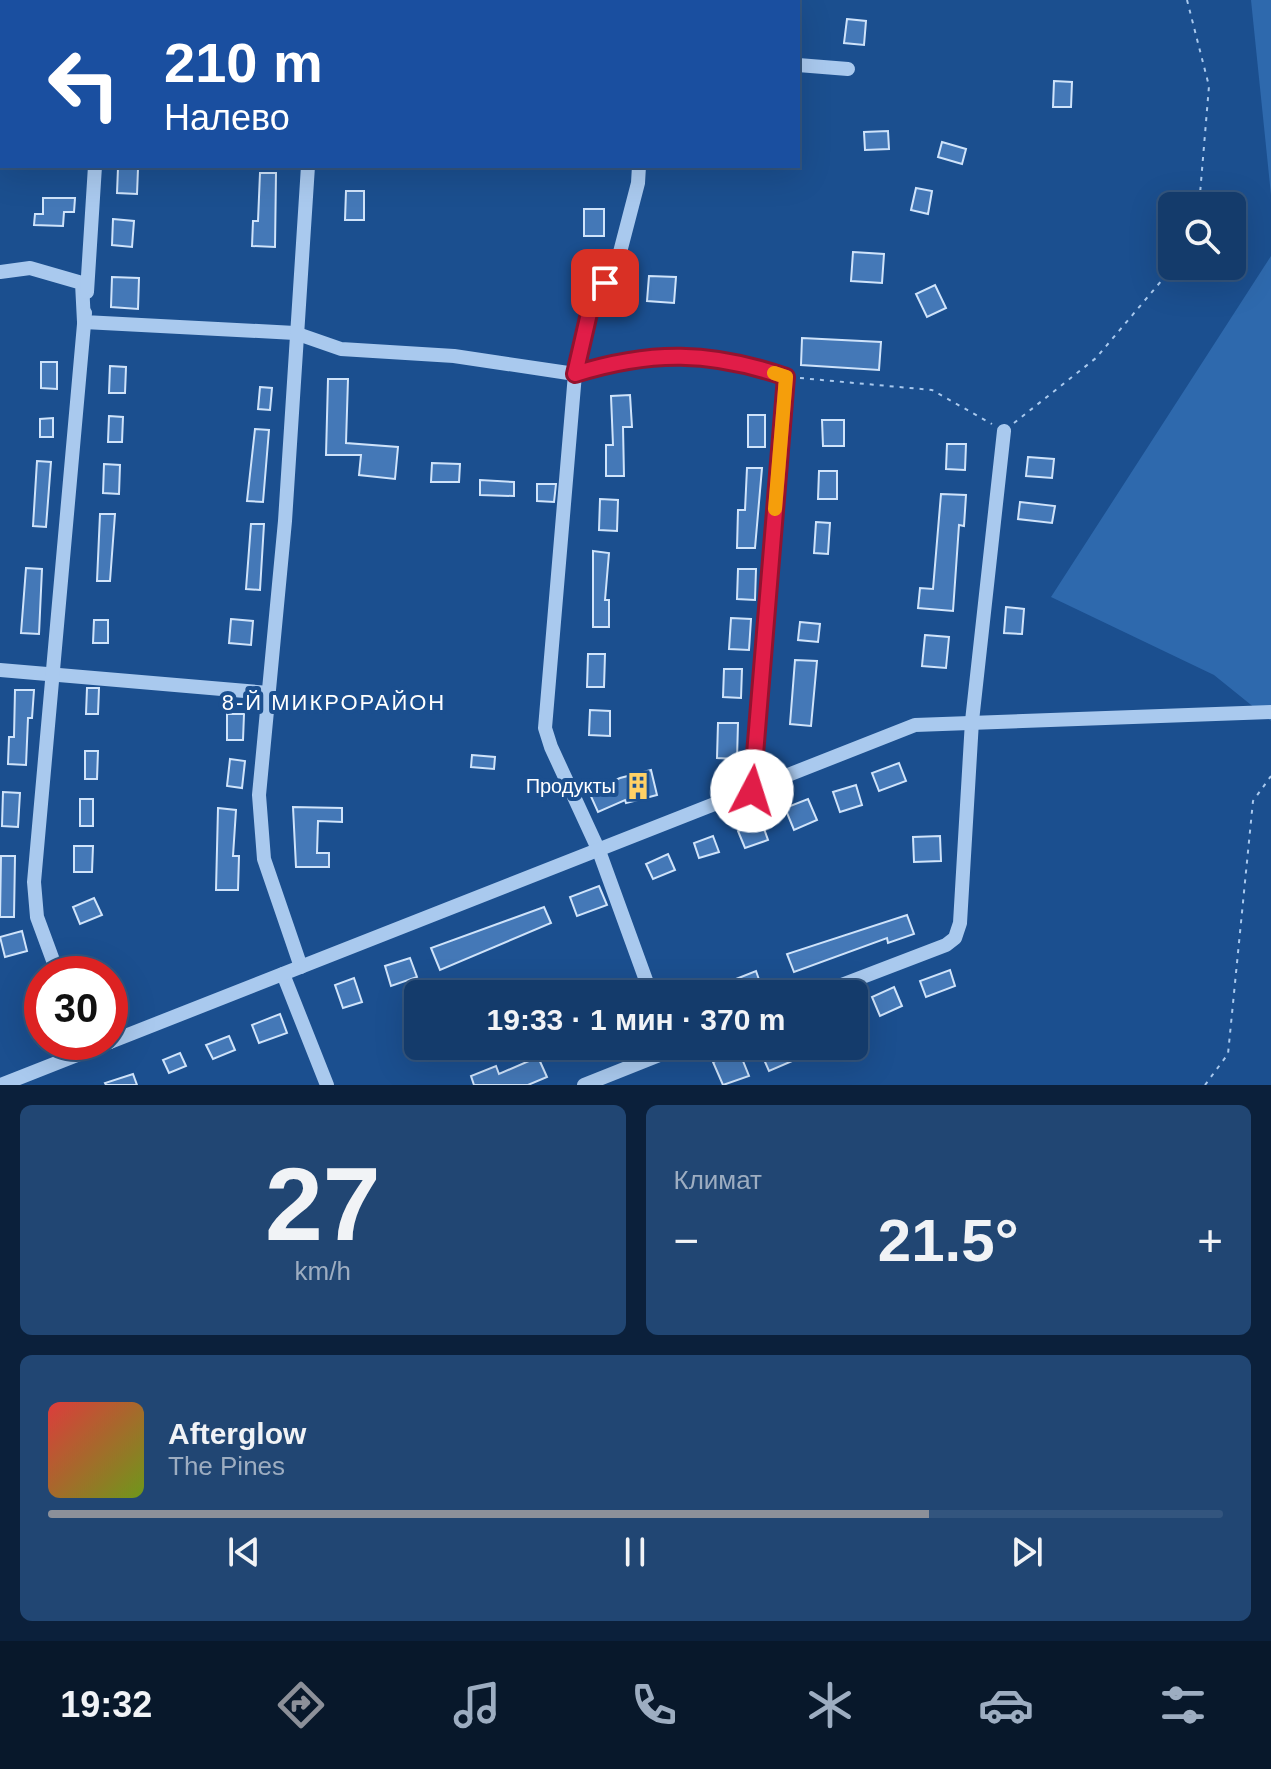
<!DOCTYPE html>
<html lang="ru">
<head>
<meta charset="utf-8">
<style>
  body { margin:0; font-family:Arial,sans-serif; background:#214673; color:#f1f3f6; height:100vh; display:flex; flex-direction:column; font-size:30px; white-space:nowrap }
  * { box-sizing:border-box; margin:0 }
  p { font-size:26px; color:#9dadc1 }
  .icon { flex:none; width:44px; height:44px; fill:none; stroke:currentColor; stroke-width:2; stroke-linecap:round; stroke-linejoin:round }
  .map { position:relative; height:1085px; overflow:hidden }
  .panel { display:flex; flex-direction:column; gap:20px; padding:20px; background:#0b203b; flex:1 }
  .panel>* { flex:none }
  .banner { position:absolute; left:0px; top:0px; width:800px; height:168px; box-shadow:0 8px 32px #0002,0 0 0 2px #33557e; background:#1a4fa0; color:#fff; overflow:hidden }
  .tools { position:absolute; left:1158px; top:192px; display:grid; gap:16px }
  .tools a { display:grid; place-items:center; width:88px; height:88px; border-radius:12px; background:#143b6b; box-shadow:0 8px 32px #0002,0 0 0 2px #33557e; font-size:40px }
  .speed { position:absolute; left:24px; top:956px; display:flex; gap:16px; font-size:40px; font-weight:700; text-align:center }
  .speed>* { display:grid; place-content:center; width:104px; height:104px; border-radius:50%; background:#143b6b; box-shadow:0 8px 32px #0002,0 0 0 2px #33557e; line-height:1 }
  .speed .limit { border:12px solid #d22; background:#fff; color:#111 }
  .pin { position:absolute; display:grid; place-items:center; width:68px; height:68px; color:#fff; margin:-34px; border-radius:16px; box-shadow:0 4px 12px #0006 }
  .me { position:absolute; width:88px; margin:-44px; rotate:5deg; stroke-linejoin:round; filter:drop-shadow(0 0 6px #0008) }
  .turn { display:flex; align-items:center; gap:28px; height:168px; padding:0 32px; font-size:36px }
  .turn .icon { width:104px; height:104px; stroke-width:2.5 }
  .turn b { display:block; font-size:56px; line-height:68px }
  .big { font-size:60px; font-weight:800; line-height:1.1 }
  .panel .widget { flex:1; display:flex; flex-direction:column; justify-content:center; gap:12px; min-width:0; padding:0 28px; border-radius:12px; background:#214673 }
  .panel .dial { align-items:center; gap:0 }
  .dial b { font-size:104px; line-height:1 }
  .song { display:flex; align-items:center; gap:24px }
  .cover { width:96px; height:96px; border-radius:12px; background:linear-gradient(135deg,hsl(0 70% 55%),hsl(80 70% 35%)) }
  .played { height:8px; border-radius:4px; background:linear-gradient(90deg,#8c9099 75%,#33557e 75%) }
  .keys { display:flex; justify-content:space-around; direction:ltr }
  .heat { display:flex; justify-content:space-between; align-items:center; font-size:44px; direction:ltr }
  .panel .tiles { flex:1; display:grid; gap:20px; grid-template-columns:1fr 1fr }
  .widget:last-child { grid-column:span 2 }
  .trip { position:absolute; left:404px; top:980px; width:464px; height:80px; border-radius:12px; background:#143b6b; box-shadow:0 8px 32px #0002,0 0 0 2px #33557e; font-weight:800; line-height:80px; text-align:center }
  .tab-bar { display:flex; height:128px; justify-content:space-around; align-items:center; background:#08182b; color:#9dadc1 }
  .tab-bar .icon { width:56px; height:56px }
  .tab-bar .on { color:#8c9099 }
  .tab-bar b { font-size:36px; color:#f1f3f6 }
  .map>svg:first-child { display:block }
  .green { fill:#2e69ad }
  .building { fill:#4478b7; stroke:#cfe3fa; stroke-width:2 }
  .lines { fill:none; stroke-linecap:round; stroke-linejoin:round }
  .path { stroke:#a9c9ee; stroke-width:2; stroke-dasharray:4 6; stroke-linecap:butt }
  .minor { stroke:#a9c9ee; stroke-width:14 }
  .route-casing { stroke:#92132f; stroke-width:20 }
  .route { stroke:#e11d48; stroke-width:14 }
  .slow { stroke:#f59e0b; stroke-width:14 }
  .labels { text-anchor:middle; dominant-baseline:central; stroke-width:8; stroke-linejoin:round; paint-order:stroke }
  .poi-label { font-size:20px; fill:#fff; stroke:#1b4f8f; text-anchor:end }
  .neighbourhood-label { font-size:22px; letter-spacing:2px; fill:#fff; stroke:#1b4f8f }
</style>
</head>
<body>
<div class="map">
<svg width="1271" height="1085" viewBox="0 0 1271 1085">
  <rect width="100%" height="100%" fill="#1b4f8f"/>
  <g class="green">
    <polygon points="1251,0 1271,0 1271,195"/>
    <polygon points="1271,256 1271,721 1214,675 1051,597"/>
  </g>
  <g class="building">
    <polygon points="847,19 866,21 864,45 844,43"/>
    <polygon points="1054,81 1072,82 1071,107 1053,107"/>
    <polygon points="888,131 889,149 865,150 864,132"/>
    <polygon points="942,142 966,149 962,164 938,157"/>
    <polygon points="118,168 138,169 137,194 117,193"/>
    <polygon points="260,173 276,173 275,247 252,246 253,221 258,221"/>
    <polygon points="916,188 932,191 928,214 911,210"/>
    <polygon points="346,191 364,191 364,220 345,220"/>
    <polygon points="43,198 75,198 74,212 64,212 63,226 34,225 35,214 43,214"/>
    <rect x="584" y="209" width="20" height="27"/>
    <polygon points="113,219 134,221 132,247 112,245"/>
    <polygon points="853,252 884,254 882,283 851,281"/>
    <polygon points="649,276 676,277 674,303 647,301"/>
    <polygon points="112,277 139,278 138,309 111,307"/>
    <polygon points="935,285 946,308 927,317 916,294"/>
    <polygon points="802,338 881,342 879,370 801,365"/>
    <polygon points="41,362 57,362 57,389 41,388"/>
    <polygon points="110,366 126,367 125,393 109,393"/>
    <polygon points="328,379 348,379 346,443 398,447 395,479 359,475 361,455 326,455"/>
    <polygon points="260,387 272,388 270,410 258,409"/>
    <polygon points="630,395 632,427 623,427 624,476 606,476 606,445 613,445 611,396"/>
    <rect x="748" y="415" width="17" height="32"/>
    <polygon points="109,416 123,417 122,442 108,442"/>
    <polygon points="53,418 53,437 40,437 40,419"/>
    <polygon points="822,420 844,420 844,446 823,446"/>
    <polygon points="255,429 269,430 263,502 247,501"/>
    <polygon points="947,444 966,444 965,470 946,469"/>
    <polygon points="1028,457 1054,459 1052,478 1026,476"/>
    <polygon points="37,461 51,462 46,527 33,526"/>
    <polygon points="432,463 460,464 459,482 431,482"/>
    <polygon points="104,464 120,465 119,494 103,493"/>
    <polygon points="747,468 762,468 755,548 737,548 738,510 745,510"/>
    <polygon points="819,471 837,471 837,499 818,499"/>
    <polygon points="480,480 514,482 514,496 480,495"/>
    <polygon points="537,484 556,484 554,502 537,501"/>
    <polygon points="941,494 966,495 964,526 959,525 953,611 918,608 920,588 933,589"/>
    <polygon points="600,499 618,500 617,531 599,530"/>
    <polygon points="1020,502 1055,506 1052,523 1018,519"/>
    <polygon points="100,514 115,514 110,581 97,581"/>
    <polygon points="816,522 830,523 828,554 814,553"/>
    <polygon points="251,524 264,524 260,590 246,589"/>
    <polygon points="593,551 609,553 605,600 609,600 609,627 593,627"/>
    <polygon points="26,568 42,569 39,634 21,633"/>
    <polygon points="738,569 756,569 755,600 737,599"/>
    <polygon points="1006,607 1024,609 1022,634 1004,633"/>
    <polygon points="731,618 751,619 749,650 729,649"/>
    <polygon points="231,619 253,621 251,645 229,643"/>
    <polygon points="94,620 108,620 108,643 93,643"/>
    <polygon points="800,622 820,624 818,642 798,640"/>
    <polygon points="925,635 949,637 946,668 922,666"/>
    <polygon points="588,654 605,654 604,687 587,687"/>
    <polygon points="795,660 817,661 811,726 790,724"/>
    <polygon points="724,669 742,669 741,698 723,697"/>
    <polygon points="87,688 99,688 98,714 86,714"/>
    <polygon points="15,690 34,690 32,718 28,718 26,765 8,764 9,737 14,737"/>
    <polygon points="590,710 610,711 610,736 589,735"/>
    <polygon points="227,714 244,714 243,740 227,740"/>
    <polygon points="718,723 738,723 737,759 717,758"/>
    <polygon points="85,751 98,751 97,779 85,779"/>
    <polygon points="472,755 495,757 494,769 471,767"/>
    <polygon points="230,759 245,761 242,788 227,786"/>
    <polygon points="899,763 906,781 879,791 872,773"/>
    <polygon points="651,770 657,795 626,803 625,800 598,812 589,792 620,778"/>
    <polygon points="856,785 862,805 840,812 833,792"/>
    <polygon points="3,792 20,793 18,827 2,826"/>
    <rect x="80" y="799" width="13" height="27"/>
    <polygon points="808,799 817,820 794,830 785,808"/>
    <polygon points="293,807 342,808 342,822 318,821 317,853 329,853 329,867 296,867"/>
    <polygon points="218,808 236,810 233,856 239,856 238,890 216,890"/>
    <polygon points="762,823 768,840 745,848 738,831"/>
    <polygon points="713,836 719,852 699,858 694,843"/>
    <polygon points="940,836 941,861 914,862 913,837"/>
    <polygon points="74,846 93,846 92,872 74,872"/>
    <polygon points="668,854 675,870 653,879 646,864"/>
    <polygon points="1,856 15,856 14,917 0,917"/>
    <polygon points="599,886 607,905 577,916 570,897"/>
    <polygon points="94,898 102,915 80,924 73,907"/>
    <polygon points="544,907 551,923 440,970 431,948"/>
    <polygon points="907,915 914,934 888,943 887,938 794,972 787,954"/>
    <polygon points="22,931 27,951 5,957 0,937"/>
    <polygon points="410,958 417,977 391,986 385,966"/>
    <polygon points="950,970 955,986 926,997 920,981"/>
    <polygon points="756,971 764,994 703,994 731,981"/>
    <polygon points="354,978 362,1002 343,1008 335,985"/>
    <polygon points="894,987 902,1006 880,1016 872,997"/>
    <polygon points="280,1014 287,1033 259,1043 252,1025"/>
    <polygon points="229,1036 235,1050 213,1059 206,1045"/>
    <polygon points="572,1046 612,1046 612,1047 578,1060"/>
    <polygon points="758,1046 792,1046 797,1059 769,1071"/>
    <polygon points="739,1051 749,1076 723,1085 713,1062"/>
    <polygon points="180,1053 186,1066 169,1073 163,1060"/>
    <polygon points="538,1057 547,1077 528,1085 474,1085 471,1076 496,1066 499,1074"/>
    <polygon points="133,1074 137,1085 106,1085 105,1083"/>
  </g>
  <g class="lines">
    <g class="path">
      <polyline points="1187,0 1209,86 1199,206"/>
      <polyline points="800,378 932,390 992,424"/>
      <polyline points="1014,423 1096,358 1174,266"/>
      <polyline points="1205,1085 1228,1054 1253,801 1271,776"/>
    </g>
    <g class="minor">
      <polyline points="645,0 645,2"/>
      <polyline points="107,2 107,0"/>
      <polyline points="321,2 321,0"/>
      <polyline points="798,65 848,69"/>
      <polyline points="0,272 30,268 82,283 84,322 295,333 341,349 454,356 575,374 590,309 619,256 638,183 639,166"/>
      <polyline points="87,292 95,166"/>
      <polyline points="0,670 269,693"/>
      <polyline points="301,967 264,859 259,795 285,521 308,166"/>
      <polyline points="58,974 37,917 34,882 85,313"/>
      <polyline points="283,974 327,1085"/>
      <path d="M651,994L599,851L551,747L545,728L575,374C651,350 711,351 786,377L752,791"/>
      <polyline points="818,994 946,945 955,938 960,923 972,721 1004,431"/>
      <polyline points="110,1042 915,725 1271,712"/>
      <polyline points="1,1085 110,1042"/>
      <polyline points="584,1085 682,1046"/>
    </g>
  </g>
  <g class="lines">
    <g class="route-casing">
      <path id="route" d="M605,283L590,309L575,374C651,350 711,351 786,377L752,791"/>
    </g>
    <use href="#route" class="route"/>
    <polyline class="slow" points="774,373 786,377 775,509"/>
  </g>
  <defs>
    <g id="building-bare" transform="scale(2.16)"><path d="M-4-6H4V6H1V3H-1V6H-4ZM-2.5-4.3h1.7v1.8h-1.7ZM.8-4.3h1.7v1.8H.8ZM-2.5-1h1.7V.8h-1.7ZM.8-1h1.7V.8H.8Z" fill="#ffd166" stroke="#1b4f8f" stroke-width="2.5" paint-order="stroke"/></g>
  </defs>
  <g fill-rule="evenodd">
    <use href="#building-bare" x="638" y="786"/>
  </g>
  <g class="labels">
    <g class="poi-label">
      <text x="616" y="786">Продукты</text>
    </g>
    <g class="neighbourhood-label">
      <text x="334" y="702">8-Й МИКРОРАЙОН</text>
    </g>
  </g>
</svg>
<div class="tools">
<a><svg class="icon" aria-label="search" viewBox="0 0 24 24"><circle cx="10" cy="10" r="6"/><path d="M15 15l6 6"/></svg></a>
</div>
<div class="speed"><div class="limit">30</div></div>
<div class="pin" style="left:605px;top:283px;background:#d93025"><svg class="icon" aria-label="arrive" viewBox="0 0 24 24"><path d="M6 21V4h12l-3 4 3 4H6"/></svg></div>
<svg class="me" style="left:752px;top:791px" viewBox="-20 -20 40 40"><circle r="19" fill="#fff"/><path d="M0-13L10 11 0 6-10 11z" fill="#e11d48"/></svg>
<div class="trip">19:33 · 1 мин · 370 m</div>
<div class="banner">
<div class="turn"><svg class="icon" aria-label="left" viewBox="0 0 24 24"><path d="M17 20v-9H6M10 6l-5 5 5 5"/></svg><div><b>210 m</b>Налево</div></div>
</div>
</div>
<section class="panel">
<div class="tiles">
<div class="widget dial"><b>27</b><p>km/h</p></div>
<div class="widget"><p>Климат</p>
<div class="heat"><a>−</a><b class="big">21.5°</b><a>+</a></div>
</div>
<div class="widget">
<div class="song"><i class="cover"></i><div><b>Afterglow</b><p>The Pines</p></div></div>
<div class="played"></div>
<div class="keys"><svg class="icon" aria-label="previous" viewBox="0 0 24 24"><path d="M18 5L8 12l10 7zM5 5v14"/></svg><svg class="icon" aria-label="pause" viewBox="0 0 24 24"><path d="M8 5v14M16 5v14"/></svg><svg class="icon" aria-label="next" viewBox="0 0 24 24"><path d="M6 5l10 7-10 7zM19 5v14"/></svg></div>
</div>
</div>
</section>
<nav class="tab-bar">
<b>19:32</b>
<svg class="icon on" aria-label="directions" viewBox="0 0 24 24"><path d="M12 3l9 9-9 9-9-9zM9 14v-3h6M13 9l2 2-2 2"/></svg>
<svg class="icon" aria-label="music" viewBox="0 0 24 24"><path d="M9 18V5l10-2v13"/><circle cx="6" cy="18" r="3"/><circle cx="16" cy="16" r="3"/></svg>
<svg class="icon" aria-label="phone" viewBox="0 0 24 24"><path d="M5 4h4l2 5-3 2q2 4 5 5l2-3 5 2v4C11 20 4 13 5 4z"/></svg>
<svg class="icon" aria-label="climate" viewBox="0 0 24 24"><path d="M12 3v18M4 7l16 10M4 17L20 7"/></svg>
<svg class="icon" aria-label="car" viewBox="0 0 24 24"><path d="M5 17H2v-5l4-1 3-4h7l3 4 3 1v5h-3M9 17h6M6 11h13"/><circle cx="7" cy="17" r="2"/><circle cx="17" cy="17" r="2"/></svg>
<svg class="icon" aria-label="filters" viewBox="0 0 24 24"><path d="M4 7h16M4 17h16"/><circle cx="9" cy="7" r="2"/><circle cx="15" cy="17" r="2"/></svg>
</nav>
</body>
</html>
